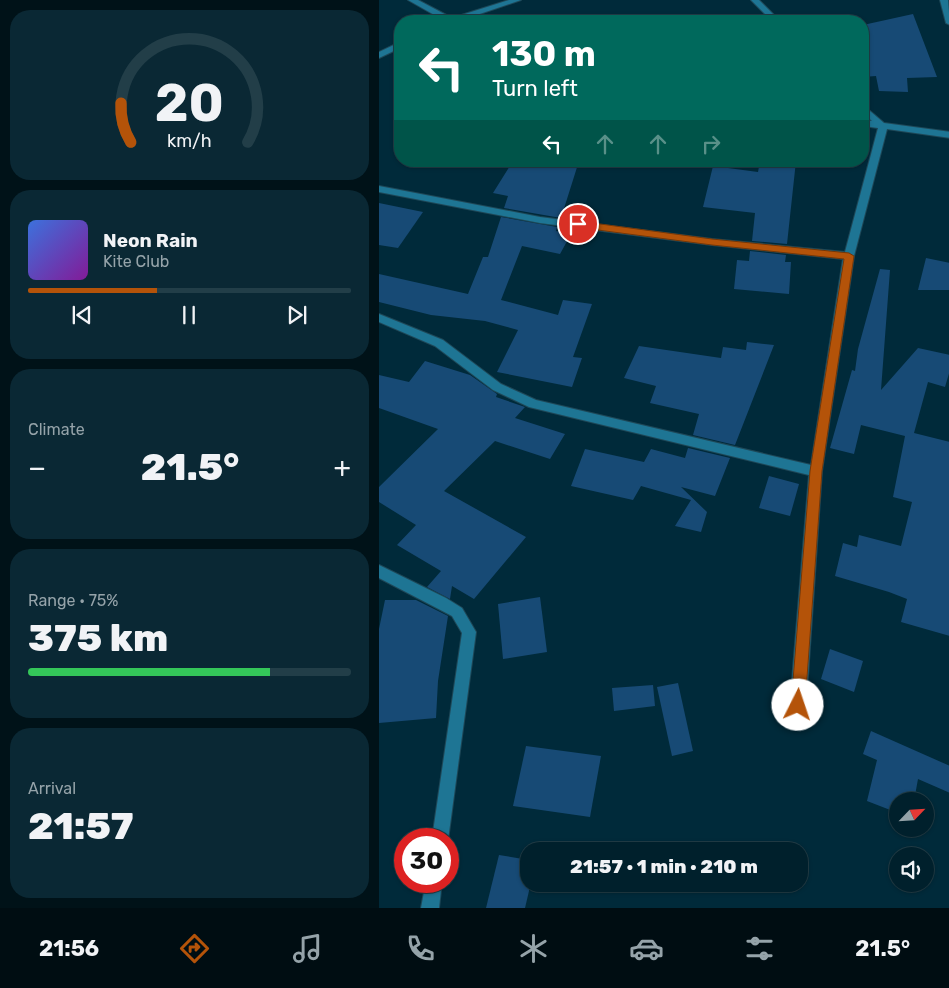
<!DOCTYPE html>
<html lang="en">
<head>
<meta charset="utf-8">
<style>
  body { margin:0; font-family:Rubik,sans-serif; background:#0a2834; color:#f1f3f6; height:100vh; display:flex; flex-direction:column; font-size:19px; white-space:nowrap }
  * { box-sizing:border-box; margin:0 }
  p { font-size:16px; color:#95a3a9 }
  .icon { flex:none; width:28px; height:28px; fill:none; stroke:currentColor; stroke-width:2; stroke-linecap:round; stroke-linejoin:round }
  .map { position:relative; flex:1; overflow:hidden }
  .sheet { display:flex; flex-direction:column; gap:10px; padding:10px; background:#001218; width:379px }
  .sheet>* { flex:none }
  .top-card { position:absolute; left:15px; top:15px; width:475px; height:152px; border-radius:20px; box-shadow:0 1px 4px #0004,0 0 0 1px #223e48; background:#00695c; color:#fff; overflow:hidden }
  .needle { width:32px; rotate:65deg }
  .controls { position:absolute; left:510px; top:792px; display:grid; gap:10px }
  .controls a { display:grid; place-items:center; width:45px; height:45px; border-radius:50%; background:#00202c; box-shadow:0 1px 4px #0004,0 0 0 1px #223e48; font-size:25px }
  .speed { position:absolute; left:15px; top:828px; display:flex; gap:10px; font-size:25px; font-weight:700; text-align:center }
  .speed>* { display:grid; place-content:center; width:65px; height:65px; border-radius:50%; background:#00202c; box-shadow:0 1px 4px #0004,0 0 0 1px #223e48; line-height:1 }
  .speed .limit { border:8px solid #d22; background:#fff; color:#111 }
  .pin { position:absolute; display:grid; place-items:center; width:42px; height:42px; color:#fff; margin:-21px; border:2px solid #fff; border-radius:50%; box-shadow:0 1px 5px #0007 }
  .me { position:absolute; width:55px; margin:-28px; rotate:4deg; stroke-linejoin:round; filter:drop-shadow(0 0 4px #0008) }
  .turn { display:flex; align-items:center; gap:18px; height:105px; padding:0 15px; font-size:22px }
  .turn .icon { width:65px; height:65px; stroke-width:2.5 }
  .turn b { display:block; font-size:35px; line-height:42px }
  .lanes { display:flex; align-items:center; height:48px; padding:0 15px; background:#0003; justify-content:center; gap:25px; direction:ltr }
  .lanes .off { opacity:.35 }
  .big { font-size:38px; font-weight:800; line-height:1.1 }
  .sheet .tile { flex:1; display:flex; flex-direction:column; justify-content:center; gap:8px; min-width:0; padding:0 18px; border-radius:20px; background:#0a2834 }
  .sheet .dial { align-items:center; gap:0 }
  .dial svg { height:130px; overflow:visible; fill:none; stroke:#223e48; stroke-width:7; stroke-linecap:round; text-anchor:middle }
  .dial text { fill:#f1f3f6; stroke:none }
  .song { display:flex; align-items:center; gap:15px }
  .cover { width:60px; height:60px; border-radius:8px; background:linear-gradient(135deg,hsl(220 70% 55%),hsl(290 70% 35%)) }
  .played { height:5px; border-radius:2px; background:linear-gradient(90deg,#b45309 40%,#223e48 40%) }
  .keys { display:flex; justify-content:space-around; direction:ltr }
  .heat { display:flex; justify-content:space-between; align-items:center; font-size:28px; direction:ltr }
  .charge { height:8px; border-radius:4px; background:linear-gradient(90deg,#34c759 75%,#223e48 0) }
  .trip { position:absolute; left:141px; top:842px; width:288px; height:50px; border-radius:20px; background:#00202c; box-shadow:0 1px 4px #0004,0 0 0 1px #223e48; font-weight:800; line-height:50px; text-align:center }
  .tab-bar { display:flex; height:80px; justify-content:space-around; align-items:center; background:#000d12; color:#95a3a9 }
  .tab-bar .icon { width:35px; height:35px }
  .tab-bar .on { color:#b45309 }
  .tab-bar b { font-size:22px; color:#f1f3f6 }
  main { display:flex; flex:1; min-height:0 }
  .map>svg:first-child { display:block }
  .building { fill:#174a75 }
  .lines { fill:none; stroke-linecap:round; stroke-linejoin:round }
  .minor-casing { stroke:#1e4858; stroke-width:2 }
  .minor { fill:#1e7594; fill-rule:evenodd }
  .route { fill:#b45309; stroke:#753606 }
</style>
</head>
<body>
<main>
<section class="sheet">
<div class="tile dial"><svg viewBox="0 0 100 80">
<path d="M14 69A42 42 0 1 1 86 69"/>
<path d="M14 69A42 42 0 0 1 8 45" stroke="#b45309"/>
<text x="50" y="56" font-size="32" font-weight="700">20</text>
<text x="50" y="72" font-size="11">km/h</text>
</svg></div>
<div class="tile">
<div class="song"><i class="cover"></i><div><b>Neon Rain</b><p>Kite Club</p></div></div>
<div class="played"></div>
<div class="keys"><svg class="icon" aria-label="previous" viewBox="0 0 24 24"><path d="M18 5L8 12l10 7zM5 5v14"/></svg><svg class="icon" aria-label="pause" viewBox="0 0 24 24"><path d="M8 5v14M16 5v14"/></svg><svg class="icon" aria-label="next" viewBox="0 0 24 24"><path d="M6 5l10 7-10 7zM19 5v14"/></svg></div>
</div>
<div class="tile"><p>Climate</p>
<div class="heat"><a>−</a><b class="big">21.5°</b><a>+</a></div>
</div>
<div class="tile"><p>Range · 75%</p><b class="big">375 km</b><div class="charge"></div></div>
<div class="tile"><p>Arrival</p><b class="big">21:57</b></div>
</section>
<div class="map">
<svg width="571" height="908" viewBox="0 0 571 908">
  <rect width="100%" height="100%" fill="#002a3a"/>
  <g class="building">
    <polygon points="534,14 558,77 528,78 529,92 500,91 497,76 484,77 484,25"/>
    <polygon points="134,161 200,161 182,218 125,208 129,196 114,193"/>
    <polygon points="381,161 417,161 408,244 373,241 376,213 324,207 334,166 379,172"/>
    <polygon points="0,203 44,212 19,248 0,245"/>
    <polygon points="122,217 178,227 177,231 192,234 181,254 143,246 122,300 179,315 184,300 213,304 194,357 203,358 193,387 118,372 139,330 106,321 52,315 0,302 0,274 89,294 104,257 109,257"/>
    <polygon points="371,251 407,255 406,262 412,262 410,294 355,289 358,260 370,261"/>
    <polygon points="547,258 571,263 571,290 539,290"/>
    <polygon points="501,269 511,270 502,390 539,348 571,355 571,370 566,387 549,382 535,433 571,442 571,636 522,622 528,599 510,592 456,576 464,543 478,547 480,535 522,546 533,502 514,497 526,436 482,425 475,454 451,448 473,370 476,371 479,349"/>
    <polygon points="368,342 395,345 356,445 314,435 320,414 271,403 277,386 245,378 260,346 342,358 344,347 367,350"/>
    <polygon points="46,361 91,375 118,394 117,397 146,407 136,418 186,434 171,459 116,441 65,491 147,537 95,599 73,586 71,599 48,587 62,571 18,545 37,525 0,502 0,487 59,429 0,408 0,375 30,382"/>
    <polygon points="309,448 351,458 336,496 302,487 328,512 322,532 296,526 312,500 262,486 254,500 192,486 206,449 265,462 272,449 306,458"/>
    <polygon points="390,476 420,484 411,516 380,508"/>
    <polygon points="161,597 168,652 124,659 119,604"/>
    <polygon points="6,600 37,600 69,616 59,681 57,718 0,723 0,629"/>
    <polygon points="451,649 484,661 475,692 442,679"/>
    <polygon points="299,683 314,751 293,756 278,687"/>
    <polygon points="274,685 276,706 235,711 233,688"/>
    <polygon points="492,731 571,766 571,793 539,779 535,801 519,801 519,813 488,801 498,760 484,754"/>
    <polygon points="147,746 222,756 211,817 134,806"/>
    <polygon points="120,855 150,860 150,891 146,908 107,908"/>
  </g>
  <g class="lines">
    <g class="minor-casing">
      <g id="minor">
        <polygon points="29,0 39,0 73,18 130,0 142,0 80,21 66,21"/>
        <polygon points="372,0 380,0 401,21 393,21"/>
        <polygon points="561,0 569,0 571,25 567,23"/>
        <polygon points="21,42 21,48 0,58 0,52"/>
        <polygon points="484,105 505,123 571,132 571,138 508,129 475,256 443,471 427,705 424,710 419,712 414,710 411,705 430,475 150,407 114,390 56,346 0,322 0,314 64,340 122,384 157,400 432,465 464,259 333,245 161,223 0,192 0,186 161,217 333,239 466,252 499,128 484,126 484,120 493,121 484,113"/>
        <polygon points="0,565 67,598 83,608 97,632 69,840 53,839 83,633 73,616 0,578"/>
        <polygon points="47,881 63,881 60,908 42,908"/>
      </g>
    </g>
    <use href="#minor" class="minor"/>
  </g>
  <polygon class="route" points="199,221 333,239 470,253 475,256 443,471 426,705 424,709 419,711 414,709 412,705 431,471 465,259 333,245 196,227 196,222"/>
</svg>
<div class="controls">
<a><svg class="needle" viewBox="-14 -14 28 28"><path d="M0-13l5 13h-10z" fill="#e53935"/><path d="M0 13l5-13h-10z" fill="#95a3a9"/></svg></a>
<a><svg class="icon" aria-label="sound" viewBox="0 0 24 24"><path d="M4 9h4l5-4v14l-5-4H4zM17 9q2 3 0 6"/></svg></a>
</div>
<div class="speed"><div class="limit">30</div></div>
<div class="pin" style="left:199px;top:224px;background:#d93025"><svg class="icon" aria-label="arrive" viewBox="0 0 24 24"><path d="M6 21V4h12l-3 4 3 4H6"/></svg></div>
<svg class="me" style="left:419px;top:705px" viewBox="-20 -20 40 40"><circle r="19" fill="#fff"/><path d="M0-13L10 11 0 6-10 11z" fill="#b45309"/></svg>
<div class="trip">21:57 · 1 min · 210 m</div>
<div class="top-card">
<div class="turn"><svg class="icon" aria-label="left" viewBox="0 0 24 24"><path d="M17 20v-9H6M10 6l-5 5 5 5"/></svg><div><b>130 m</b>Turn left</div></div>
<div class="lanes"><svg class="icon" aria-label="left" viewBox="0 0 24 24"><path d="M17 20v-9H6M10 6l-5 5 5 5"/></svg><svg class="icon off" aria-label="ahead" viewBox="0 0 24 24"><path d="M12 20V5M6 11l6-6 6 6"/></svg><svg class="icon off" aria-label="ahead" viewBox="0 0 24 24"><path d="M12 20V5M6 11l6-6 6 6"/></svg><svg class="icon off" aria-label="right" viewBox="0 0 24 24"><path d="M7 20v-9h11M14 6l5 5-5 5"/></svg></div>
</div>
</div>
</main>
<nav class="tab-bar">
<b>21:56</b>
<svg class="icon on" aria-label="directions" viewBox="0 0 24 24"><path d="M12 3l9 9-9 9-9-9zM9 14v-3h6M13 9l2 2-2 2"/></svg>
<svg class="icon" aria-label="music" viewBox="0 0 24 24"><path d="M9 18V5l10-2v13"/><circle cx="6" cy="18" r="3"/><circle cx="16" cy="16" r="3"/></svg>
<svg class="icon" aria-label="phone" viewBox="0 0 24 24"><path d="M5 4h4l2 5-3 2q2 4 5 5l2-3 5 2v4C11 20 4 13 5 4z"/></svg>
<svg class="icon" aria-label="climate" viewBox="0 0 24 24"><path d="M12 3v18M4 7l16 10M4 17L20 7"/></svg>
<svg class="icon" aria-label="car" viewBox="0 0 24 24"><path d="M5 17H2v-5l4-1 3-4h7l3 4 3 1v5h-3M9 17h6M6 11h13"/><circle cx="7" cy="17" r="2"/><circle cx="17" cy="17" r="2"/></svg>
<svg class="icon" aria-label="filters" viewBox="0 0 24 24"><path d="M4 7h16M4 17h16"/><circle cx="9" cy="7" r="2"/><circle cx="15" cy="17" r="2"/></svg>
<b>21.5°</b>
</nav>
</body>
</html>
